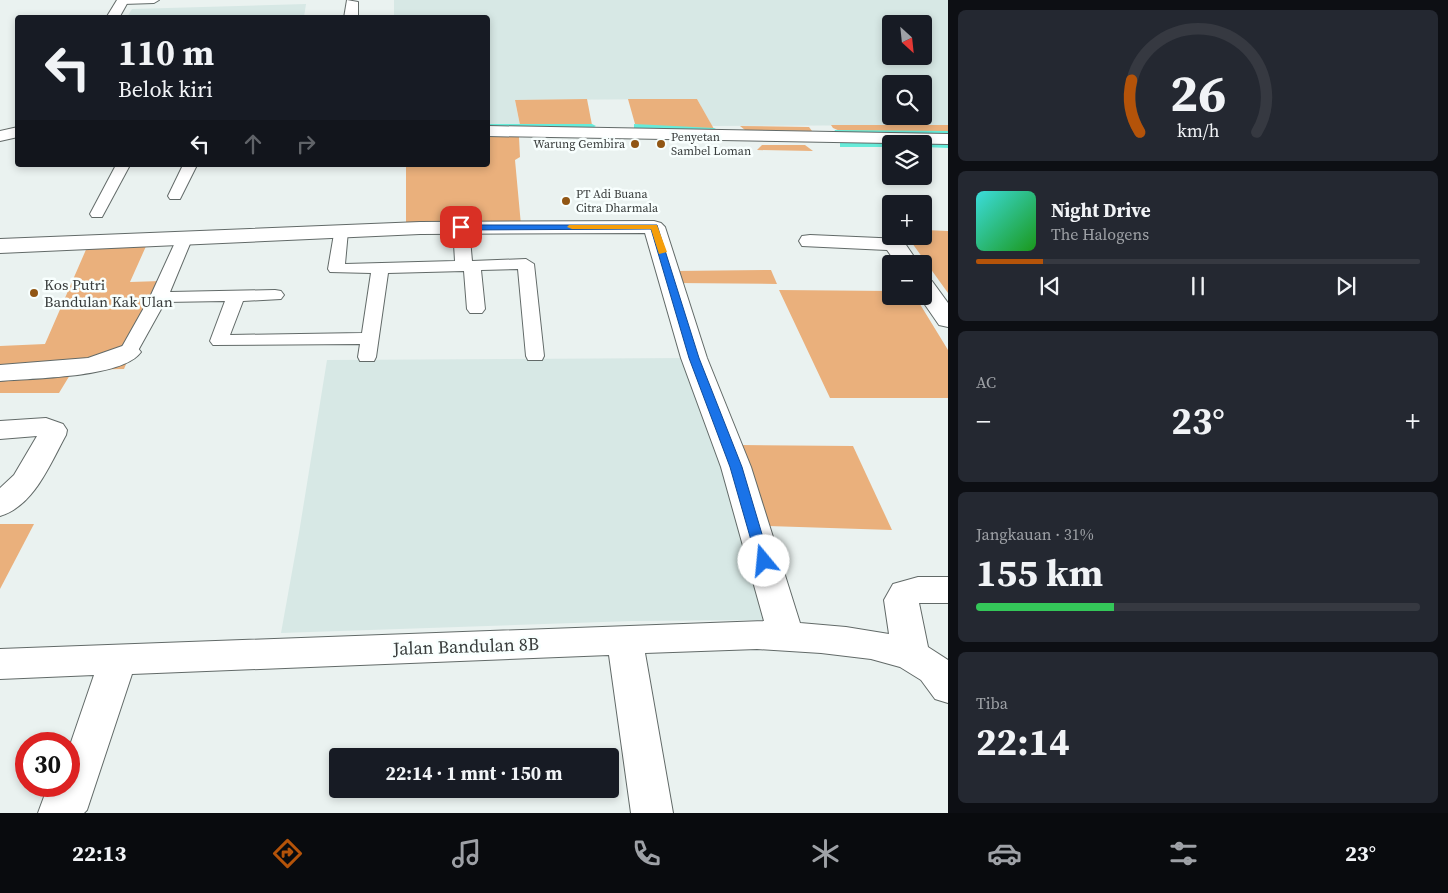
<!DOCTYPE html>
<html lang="id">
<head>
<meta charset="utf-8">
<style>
  body { margin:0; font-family:"Source Serif 4",serif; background:#242831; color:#f1f3f6; height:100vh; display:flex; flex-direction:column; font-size:19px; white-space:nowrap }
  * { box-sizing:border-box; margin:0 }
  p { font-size:16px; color:#9ea1a6 }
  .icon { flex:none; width:28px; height:28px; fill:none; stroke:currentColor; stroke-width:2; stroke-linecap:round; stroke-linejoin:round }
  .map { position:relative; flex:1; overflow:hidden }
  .sheet { display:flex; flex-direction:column; gap:10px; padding:10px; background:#0d0f14; width:500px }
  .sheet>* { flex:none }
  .banner { position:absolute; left:15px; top:15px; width:475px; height:152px; border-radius:5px; box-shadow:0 2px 8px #0003; background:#171b24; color:#f1f3f6; overflow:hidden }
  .needle { width:32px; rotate:153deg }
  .controls { position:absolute; left:882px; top:15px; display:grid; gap:10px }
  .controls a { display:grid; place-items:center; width:50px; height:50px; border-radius:5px; background:#171b24; box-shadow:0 2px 8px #0003; font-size:25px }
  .speed { position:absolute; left:15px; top:732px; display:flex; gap:10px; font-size:25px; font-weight:700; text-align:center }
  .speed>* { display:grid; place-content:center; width:65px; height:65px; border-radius:50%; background:#171b24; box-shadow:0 2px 8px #0003; line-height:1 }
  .speed .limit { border:8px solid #d22; background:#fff; color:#111 }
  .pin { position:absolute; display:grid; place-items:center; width:42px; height:42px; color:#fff; margin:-21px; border-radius:10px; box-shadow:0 2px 8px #0006 }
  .me { position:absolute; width:55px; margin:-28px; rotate:343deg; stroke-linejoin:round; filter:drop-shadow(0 0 4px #0008) }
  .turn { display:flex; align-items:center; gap:18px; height:105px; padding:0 20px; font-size:22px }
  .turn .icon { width:65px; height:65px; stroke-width:2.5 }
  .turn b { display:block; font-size:35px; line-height:42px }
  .lanes { display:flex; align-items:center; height:48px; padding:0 20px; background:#0003; justify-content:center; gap:25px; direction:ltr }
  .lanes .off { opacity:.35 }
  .big { font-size:38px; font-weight:700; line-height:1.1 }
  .sheet .widget { flex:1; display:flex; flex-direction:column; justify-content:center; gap:8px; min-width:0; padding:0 18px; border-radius:8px; background:#242831 }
  .sheet .dial { align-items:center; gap:0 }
  .dial svg { height:130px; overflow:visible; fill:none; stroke:#363941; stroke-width:7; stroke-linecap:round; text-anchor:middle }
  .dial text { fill:#f1f3f6; stroke:none }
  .song { display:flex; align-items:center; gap:15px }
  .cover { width:60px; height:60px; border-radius:8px; background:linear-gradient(135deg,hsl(180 70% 55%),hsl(120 70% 35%)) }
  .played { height:5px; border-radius:2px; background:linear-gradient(90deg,#b45309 15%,#363941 15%) }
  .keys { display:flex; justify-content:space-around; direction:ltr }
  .heat { display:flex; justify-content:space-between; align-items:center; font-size:28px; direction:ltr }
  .charge { height:8px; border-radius:4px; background:linear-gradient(90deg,#34c759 31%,#363941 0) }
  .trip { position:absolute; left:329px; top:748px; width:290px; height:50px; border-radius:5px; background:#171b24; box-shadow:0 2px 8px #0003; font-weight:700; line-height:50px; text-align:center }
  .tabs { display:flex; height:80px; justify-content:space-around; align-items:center; background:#090b0e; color:#9ea1a6 }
  .tabs .icon { width:35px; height:35px }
  .tabs .active { color:#b45309 }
  .tabs b { font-size:22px; color:#f1f3f6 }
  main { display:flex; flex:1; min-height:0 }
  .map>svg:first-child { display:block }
  .built { fill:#d7e8e5; fill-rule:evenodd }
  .green { fill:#eab07c }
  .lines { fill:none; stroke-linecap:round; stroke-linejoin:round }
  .stream { fill:#66ebd9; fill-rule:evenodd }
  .lane-casing { stroke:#626a68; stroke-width:2 }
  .street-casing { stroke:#626a68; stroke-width:2 }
  .secondary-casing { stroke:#626a68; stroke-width:2 }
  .lane { fill:#fff; fill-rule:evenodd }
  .street { fill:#fff; fill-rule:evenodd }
  .secondary { fill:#fff; fill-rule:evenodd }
  .route { fill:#1a73e8; stroke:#114b97 }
  .slow { fill:#f59e0b }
  .poi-dot { fill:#915614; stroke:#f8fffe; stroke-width:2 }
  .labels { text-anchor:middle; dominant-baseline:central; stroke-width:5; stroke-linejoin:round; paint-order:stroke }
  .far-poi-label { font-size:12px; fill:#383c3b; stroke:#f8fffe; text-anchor:start }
  .poi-label { font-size:15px; fill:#383c3b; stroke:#f8fffe; text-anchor:start }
  .near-street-label { font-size:18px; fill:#383c3b; stroke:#f8fffe }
</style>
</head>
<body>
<main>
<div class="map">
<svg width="948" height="813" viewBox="0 0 948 813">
  <rect width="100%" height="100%" fill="#eaf2f0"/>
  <g class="built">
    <path d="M394,0H948V125L712,126L697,99L515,100L520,125L488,124V18L394,17ZM891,24H924V56H891ZM891,84H924V116H891Z"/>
    <polygon points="306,4 304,17 127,17 132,9"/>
    <polygon points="685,358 773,620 632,621 281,633 299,533 327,360"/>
  </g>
  <g class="green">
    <polygon points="587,99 592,125 590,126 520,125 515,100"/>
    <polygon points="628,99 697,99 714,129 638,125 635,124"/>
    <polygon points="831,125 948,125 948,132 840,131 833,128"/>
    <polygon points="740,126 809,127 812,131 745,130"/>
    <polygon points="488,137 519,137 520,157 515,160 521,225 406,226 406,165 488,165"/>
    <polygon points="762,145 805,145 813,151 757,150"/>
    <polygon points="924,230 948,231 948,293 907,236 924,236"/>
    <polygon points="147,244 130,282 161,281 124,369 73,370 59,393 0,393 0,346 45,344 88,245"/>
    <polygon points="771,270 777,284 677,283 674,271"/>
    <polygon points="779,290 891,291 891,296 915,296 948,350 948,398 830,398"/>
    <polygon points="741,445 853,446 892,530 768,526"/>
    <polygon points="0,524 34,524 0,589"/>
  </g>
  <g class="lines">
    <g class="stream">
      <polygon points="488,124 592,124 596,126 592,128 488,128"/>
      <polygon points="634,124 714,128 718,130 714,132 637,128 634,128"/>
      <polygon points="835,130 948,131 948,135 838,134 834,132"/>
      <polygon points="840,143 891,143 894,144 891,144 891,147 840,147"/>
      <polygon points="921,143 948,144 948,148 924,147 924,144"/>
    </g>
    <g class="lane-casing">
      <g id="lane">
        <polygon points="119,0 159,0 154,3 123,4"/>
        <polygon points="116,165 130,165 102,217 92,217 90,214"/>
        <polygon points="183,165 197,165 180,199 170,199 168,196"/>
        <polygon points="461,222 469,227 472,261 526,259 534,264 544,356 542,360 528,360 526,356 518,269 481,270 485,309 482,313 470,313 467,309 464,271 388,273 376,357 374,361 360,361 358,357 360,344 213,345 210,341 225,301 165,302 135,356 121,356 119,352 150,297 178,236 190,236 192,239 170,292 275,290 281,291 284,295 281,299 243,301 230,335 362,333 371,273 330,272 328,269 335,228 340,226 348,231 345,264 455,261 453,227"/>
      </g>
    </g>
    <g class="street-casing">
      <g id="street">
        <polygon points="347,0 358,2 358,18 344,18"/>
        <polygon points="654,221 661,223 665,227 707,358 751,467 800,623 846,627 889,634 884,600 893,584 918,577 948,577 948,603 919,603 928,647 948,660 948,703 935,699 921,680 900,667 871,659 821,653 757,649 645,653 673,813 631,813 609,655 132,674 87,810 84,813 38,813 45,794 54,786 69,786 69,748 94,675 0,679 0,649 764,621 721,467 681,358 645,233 420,234 0,253 0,239 420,222"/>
        <polygon points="810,235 902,239 919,264 897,264 887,250 802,246 799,241 802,236"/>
        <polygon points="924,279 932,281 948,303 948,327 939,325 919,296 924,296"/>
        <path d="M128,344L137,347L141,352C123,378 31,378 0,381V365L88,358Z"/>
        <path d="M46,418L63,424L67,430L66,435C50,464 34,506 0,516V488L14,475L37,436L0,439V421Z"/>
      </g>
    </g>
    <g class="secondary-casing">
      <g id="secondary">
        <polygon points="117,0 129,0 119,18 106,18"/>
        <polygon points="488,126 948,134 948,144 488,136"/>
        <polygon points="18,127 18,137 0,141 0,131"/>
      </g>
    </g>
    <use href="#lane" class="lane"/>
    <use href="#street" class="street"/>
    <use href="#secondary" class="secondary"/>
  </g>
  <polygon class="route" points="657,225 699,358 742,467 770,561 768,565 764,566 757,561 730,467 689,358 651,229 461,230 457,227 461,225"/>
  <polygon class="slow" points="569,225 657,225 667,252 659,254 651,229 572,229 567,227"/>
  <g class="poi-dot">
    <circle cx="635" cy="144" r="5"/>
    <circle cx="661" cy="144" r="5"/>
    <circle cx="566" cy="201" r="5"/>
    <circle cx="34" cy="293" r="5"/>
  </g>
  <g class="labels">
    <g class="far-poi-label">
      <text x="671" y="137">Penyetan<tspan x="671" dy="14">Sambel Loman</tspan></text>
      <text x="625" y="144" text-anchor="end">Warung Gembira</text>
      <text x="576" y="194">PT Adi Buana<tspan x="576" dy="14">Citra Dharmala</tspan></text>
    </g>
    <g class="poi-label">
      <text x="44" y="284">Kos Putri<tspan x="44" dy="17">Bandulan Kak Ulan</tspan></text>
    </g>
    <g class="near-street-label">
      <text transform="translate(466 646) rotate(-2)">Jalan Bandulan 8B</text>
    </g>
  </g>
</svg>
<div class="controls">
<a><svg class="needle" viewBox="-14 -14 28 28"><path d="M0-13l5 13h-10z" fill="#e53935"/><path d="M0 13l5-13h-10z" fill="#9ea1a6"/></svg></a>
<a><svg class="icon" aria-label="search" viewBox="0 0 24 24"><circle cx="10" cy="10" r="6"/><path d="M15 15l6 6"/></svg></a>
<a><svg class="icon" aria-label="layers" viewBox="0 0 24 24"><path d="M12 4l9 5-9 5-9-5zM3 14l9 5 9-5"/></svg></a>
<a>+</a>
<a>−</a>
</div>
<div class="speed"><div class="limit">30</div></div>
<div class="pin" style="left:461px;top:227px;background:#d93025"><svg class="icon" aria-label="arrive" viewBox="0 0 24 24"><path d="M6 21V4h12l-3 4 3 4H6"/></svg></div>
<svg class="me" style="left:764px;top:561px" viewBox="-20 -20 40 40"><circle r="19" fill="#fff"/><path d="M0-13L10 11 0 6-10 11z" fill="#1a73e8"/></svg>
<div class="trip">22:14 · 1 mnt · 150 m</div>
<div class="banner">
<div class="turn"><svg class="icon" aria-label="left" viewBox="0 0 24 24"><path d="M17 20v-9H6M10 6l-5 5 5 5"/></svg><div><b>110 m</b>Belok kiri</div></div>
<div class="lanes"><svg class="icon" aria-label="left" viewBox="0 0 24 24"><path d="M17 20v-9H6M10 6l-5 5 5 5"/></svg><svg class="icon off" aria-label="ahead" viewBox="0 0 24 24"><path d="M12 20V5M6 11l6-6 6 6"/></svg><svg class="icon off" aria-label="right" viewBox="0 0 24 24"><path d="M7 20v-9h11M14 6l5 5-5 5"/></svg></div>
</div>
</div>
<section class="sheet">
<div class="widget dial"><svg viewBox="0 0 100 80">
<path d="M14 69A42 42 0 1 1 86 69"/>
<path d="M14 69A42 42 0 0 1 9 37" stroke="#b45309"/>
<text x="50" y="56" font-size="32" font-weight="700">26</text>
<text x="50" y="72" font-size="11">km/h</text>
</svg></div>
<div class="widget">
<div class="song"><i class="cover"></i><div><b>Night Drive</b><p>The Halogens</p></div></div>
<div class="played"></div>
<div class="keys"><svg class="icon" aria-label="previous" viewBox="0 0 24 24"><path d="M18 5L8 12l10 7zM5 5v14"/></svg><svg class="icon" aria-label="pause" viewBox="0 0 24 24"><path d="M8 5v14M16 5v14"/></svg><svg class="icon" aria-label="next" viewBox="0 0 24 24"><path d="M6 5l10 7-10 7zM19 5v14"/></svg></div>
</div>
<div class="widget"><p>AC</p>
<div class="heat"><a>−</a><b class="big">23°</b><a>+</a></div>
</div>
<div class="widget"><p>Jangkauan · 31%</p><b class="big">155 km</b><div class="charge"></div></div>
<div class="widget"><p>Tiba</p><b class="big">22:14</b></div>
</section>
</main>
<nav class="tabs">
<b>22:13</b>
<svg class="icon active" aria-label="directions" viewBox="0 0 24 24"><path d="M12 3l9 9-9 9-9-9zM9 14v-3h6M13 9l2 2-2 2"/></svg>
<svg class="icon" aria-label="music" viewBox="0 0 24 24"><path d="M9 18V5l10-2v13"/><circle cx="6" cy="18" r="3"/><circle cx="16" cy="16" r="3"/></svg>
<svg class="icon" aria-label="phone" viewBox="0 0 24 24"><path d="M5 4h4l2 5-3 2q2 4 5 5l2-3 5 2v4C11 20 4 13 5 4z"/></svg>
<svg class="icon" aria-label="climate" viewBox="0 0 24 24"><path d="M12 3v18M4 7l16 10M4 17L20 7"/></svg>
<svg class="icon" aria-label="car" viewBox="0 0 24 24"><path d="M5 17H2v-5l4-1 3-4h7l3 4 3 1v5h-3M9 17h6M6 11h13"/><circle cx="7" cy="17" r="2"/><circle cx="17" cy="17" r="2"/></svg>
<svg class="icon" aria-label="filters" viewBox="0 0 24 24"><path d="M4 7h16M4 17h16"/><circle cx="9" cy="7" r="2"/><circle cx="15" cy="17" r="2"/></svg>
<b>23°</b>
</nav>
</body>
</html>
